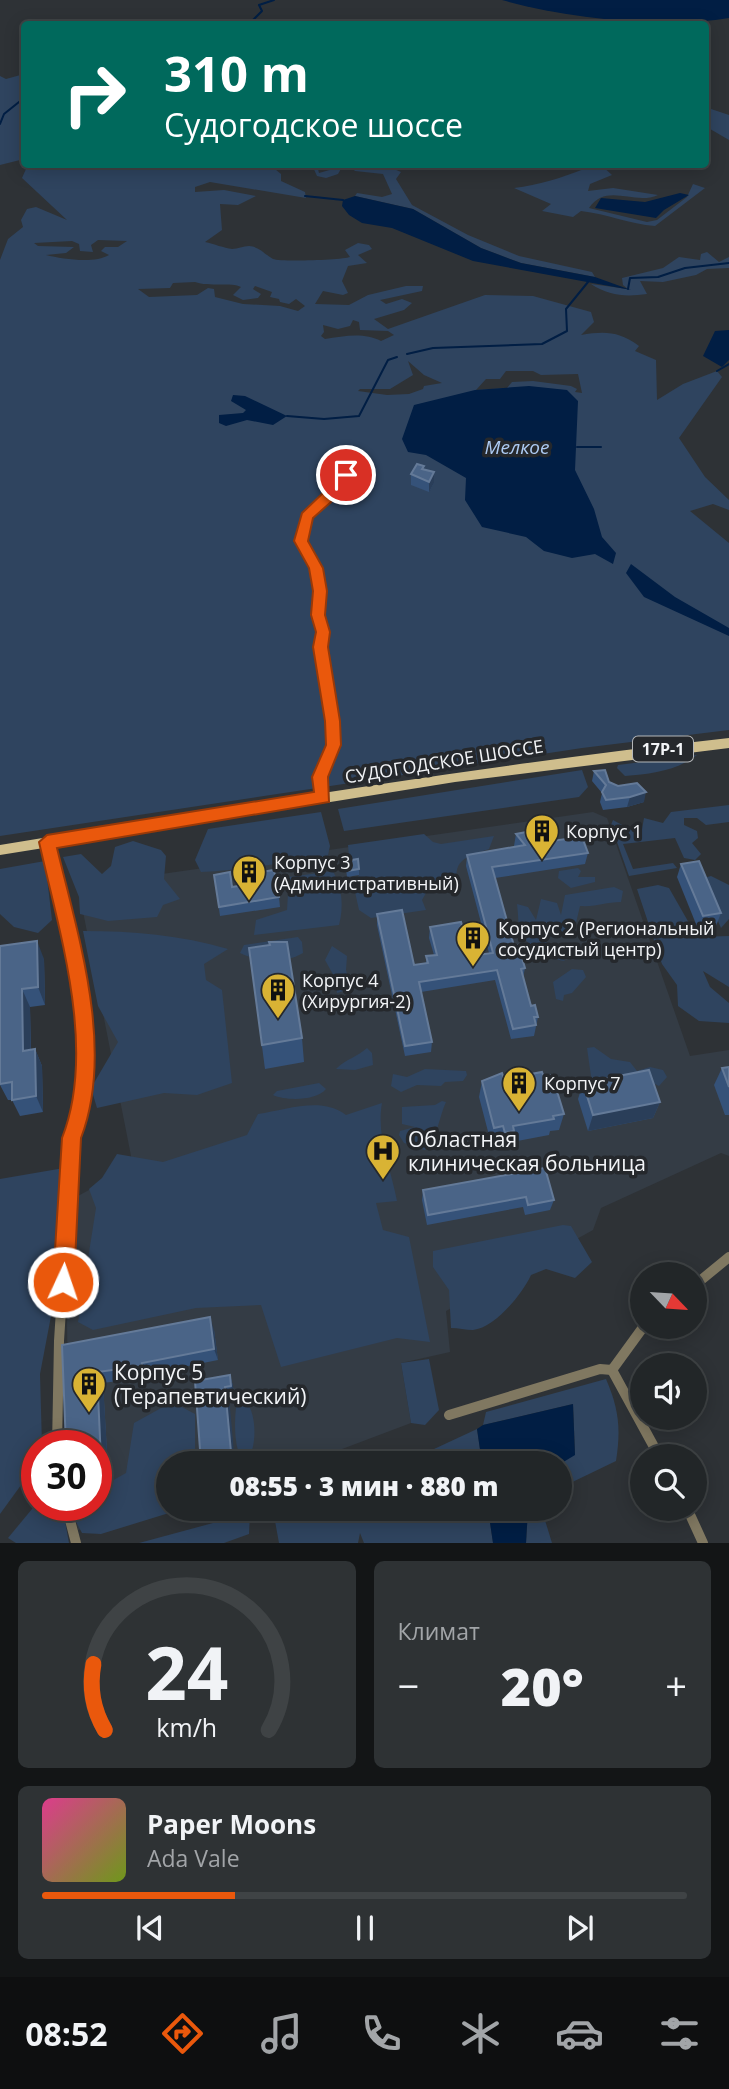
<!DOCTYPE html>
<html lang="ru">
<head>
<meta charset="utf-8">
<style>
  body { margin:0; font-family:"Open Sans",sans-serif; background:#2e3234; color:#f1f3f6; height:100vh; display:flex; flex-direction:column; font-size:26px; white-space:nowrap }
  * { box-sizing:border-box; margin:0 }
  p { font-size:23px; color:#a2a5a8 }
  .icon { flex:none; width:38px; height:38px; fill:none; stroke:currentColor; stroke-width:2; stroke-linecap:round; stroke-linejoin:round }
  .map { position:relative; height:1543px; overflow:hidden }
  .sheet { display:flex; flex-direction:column; gap:18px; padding:18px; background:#131516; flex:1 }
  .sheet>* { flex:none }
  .guide { position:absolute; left:21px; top:21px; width:688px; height:147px; border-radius:7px; box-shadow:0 4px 18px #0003,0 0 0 2px #3f4345; background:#00695c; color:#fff; overflow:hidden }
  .needle { width:46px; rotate:115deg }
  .tools { position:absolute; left:630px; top:1262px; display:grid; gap:14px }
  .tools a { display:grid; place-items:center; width:77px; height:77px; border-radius:50%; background:#222628; box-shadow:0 4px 18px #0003,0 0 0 2px #3f4345; font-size:35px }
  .speed { position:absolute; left:21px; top:1430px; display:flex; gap:14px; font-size:35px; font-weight:700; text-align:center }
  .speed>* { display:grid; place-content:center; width:91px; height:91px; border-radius:50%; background:#222628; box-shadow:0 4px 18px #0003,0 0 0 2px #3f4345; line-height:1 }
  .speed .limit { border:10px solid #d22; background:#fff; color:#111 }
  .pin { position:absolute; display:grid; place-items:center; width:60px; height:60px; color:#fff; margin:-30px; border:4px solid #fff; border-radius:50%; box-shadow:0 2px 7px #0007 }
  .me { position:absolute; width:77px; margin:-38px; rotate:3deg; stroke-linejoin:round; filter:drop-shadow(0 0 5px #0008) }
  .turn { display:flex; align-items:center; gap:24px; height:147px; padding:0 28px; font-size:32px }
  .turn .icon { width:91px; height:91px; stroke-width:2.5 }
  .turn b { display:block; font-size:49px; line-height:60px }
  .big { font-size:52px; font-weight:800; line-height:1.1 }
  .sheet .card { flex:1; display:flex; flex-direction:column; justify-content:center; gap:10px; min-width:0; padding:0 24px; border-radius:10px; background:#2e3234 }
  .sheet .dial { align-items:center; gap:0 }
  .dial svg { height:182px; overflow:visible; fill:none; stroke:#3f4345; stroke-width:7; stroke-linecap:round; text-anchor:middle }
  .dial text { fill:#f1f3f6; stroke:none }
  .song { display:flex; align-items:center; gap:21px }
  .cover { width:84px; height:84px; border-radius:10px; background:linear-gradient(135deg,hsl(330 70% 55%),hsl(80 70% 35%)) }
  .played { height:7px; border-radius:4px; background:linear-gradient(90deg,#ea580c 30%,#3f4345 30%) }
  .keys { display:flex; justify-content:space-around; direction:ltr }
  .heat { display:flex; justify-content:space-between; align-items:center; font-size:38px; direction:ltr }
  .sheet .tiles { flex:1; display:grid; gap:18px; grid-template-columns:1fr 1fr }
  .card:last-child { grid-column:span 2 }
  .trip { position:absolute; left:156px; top:1451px; width:416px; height:70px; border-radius:35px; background:#222628; box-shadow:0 4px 18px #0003,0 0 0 2px #3f4345; font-weight:800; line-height:70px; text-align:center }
  .tabs { display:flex; height:112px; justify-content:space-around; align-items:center; background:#0e0f10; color:#a2a5a8 }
  .tabs .icon { width:49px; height:49px }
  .tabs .active { color:#ea580c }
  .tabs b { font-size:32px; color:#f1f3f6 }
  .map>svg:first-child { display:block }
  .built { fill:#343c45 }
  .green { fill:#2f445f; fill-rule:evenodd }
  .water { fill:#011e44 }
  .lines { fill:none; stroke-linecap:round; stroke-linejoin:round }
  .stream { stroke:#011e44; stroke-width:2 }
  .minor-far2 { stroke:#807861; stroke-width:6 }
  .minor-far1 { stroke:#807861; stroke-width:8 }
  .minor { stroke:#807861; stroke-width:10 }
  .primary { fill:#cfbe8d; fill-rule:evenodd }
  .wall { fill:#355279 }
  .shaded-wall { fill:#2a3e59 }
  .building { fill:#4a6487; stroke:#647a98; stroke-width:2 }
  .route { fill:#ea580c; stroke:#983908; stroke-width:2 }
  .labels { text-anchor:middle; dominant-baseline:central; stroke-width:7; stroke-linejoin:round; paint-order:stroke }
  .shield { fill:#25282c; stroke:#b4b7ba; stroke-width:2 }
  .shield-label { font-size:16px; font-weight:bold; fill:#f2f4f7 }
  .street-label { font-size:18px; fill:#f2f4f7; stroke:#25282c }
  .poi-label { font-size:18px; fill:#f2f4f7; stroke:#25282c; text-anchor:start }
  .water-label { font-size:19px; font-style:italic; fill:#adcbf3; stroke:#25282c }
  .near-poi-label { font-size:21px; fill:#f2f4f7; stroke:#25282c; text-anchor:start }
</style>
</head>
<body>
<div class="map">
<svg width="729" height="1543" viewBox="0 0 729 1543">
  <rect width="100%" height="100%" fill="#2e3236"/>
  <polygon class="built" points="593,812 607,818 690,1056 729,1050 729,1156 721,1153 601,1208 593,1230 446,1311 450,1352 401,1363 411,1423 305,1463 168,1463 168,1506 78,1530 73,1505 96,1505 96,1446 69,1446 67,1322 78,1196 133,1166 78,886"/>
  <g class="green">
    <polygon points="24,74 24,159 0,165 0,76 6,79"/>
    <polygon points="705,107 729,115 729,140 705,126"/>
    <path d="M37,164L270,165L281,174V181L305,192L306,198L210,182L195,187V192L224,190L256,196L238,205L220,204L222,230L205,242C214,244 224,248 232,249C238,249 243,246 249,246C260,247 264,254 273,259C280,262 343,260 350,257L345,250L358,243L369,245L372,249L358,255L367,263L348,266L342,281L348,293L343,295L323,291L315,304L349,305L368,295L406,286H423L422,291L380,300L386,304L402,299L412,303L404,310L374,319L388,329L485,295L533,296L591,312L594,322L581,335C604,331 619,331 639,346L635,351L656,360L657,400L683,384L717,371L722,377L679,438L705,477L729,500V510L713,504L690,511L729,543V730L582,748L0,836V260L8,239L23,227L21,220L27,209L36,207L67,220L22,178L26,169ZM98,240L127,241L118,247H105L101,251L109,255C94,264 63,259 46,255L66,253L74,247L38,246L34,243L72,241L79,244L80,251L93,252L91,245ZM195,282C209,287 232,282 241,287L233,295L243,300L258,298L261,294L253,289L255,286L272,292L270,297L279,299L280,302L289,304L296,299L305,306L298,311L280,306L243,304L215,297L214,289L208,288L197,295L149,297L138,289L170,288L173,283ZM353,320L359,322L360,330L388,331L394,335L381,341C364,332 344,336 325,339L321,336L324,332L323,325L338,329L350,326ZM408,361L424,375L442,383L424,386L423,389L409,394L387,395L358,391L360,389H390L413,375ZM506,371H533L541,375L578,374L582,393L575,392L577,389L571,386L533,381L512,382L507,388L476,390L486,379H500Z"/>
    <polygon points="382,164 401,172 396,179 412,205 468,235 519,256 592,272 595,277 521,263 481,248 413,209 355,196 357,193 382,197 392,194 383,174 355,171 349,165 342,167 338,174 326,178 317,176 312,165 317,165 319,173 333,169 329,165"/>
    <path d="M584,165H601L612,175L590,184L588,191L613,188L658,195C634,206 607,182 589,208L647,222L657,220L687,197L693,184L705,188L655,226C630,224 607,214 581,211L573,217L542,211L551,204L514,188C539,185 561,178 584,169Z"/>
    <path d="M707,252L719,262L729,257V268L707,269L696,275L663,282L640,281L647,294C626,297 609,296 591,284L628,289L623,285L622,278L663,268L679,257L700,260L701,254Z"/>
    <path d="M697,755C676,771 651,774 625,776L617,768L618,765Z"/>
    <polygon points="582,770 588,787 579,797 344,831 338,809"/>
    <polygon points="729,805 729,822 706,825 697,818 684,818 684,825 697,831 698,838 692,843 701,854 695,860 684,858 675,838 623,844 633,869 673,863 677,868 629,876 611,825 613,820 633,831 642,829 644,818 663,823 671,812"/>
    <path d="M321,812L330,846L327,860C284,861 244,870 201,872L195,860L208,829Z"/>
    <path d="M424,834L433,842L441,844L494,836L489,849C464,858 452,859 458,889L426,893L422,900L426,910L371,918L359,910L353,883L359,875L350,867L348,845Z"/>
    <polygon points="133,841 161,850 166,856 164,879 180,899 163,905 157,917 108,921 80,914 79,897 63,857 81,854 102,874 111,866 115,847"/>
    <polygon points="45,861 52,920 38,933 14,927 0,914 0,869"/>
    <polygon points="578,868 581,871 578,877 595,877 595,882 571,888 558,878 559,871"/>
    <path d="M333,871C342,888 344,906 339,925L254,935L256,920L287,910L289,877Z"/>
    <polygon points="711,876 729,885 729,919 721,928 700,879"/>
    <polygon points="658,885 669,888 697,937 729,936 729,987 703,971 710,987 729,1003 729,1023 699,1021 678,1006 677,985 662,964 637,889"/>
    <path d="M614,887L623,891L621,902C605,902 598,907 580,906L576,923H568L571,931L567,934L552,929L551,935L542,938L565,961C554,960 550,954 540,949C515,938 520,929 517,904L528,907L536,920L541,899L557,903L561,915L565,895Z"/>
    <path d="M83,931C132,931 181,935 228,949L204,964L206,980L222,990L232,1083L197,1095L164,1093L97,1108L91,1088L118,1042L98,1006Z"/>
    <path d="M298,937L302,942L303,953C284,964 259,962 240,953L244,945Z"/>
    <polygon points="332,946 347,956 346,970 351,989 337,993 335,978 325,960"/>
    <polygon points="572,969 583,970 586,977 572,993 564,995 563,1001 556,999 553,982"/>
    <polygon points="594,1047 611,1059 630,1062 637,1071 650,1067 663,1070 667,1077 659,1086 638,1076 594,1081 591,1076 587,1048"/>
    <path d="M367,1048L372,1053L373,1065L355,1070L336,1069C346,1059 357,1057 367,1048Z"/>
    <polygon points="425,1069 466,1071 467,1075 463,1081 445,1082 441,1086 417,1085 401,1092 391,1086 393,1074 407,1077"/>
    <path d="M319,1083L326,1089C316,1101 286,1101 273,1095L277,1091Z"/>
    <path d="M442,1101L446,1102C439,1117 437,1140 425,1150L404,1143L399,1135L400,1131L415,1127L402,1124V1107L435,1105Z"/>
    <path d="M382,1103C376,1137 391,1168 397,1201L376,1203L383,1230L409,1237L430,1342L397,1338L281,1367L261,1305L196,1308L93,1330L78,1322L96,1208L89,1189L102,1178L117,1154L163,1162L247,1135L258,1114C286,1110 322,1096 346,1115Z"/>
    <polygon points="64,1168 59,1274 40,1374 42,1445 37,1446 37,1463 0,1514 0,1179"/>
    <path d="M563,1225L571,1226L592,1262L575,1278L546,1269L531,1275C523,1293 495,1328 473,1330C466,1330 458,1328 451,1328L449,1290L433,1267V1251Z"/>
    <polygon points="429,1359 439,1410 425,1425 411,1423 401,1363"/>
    <path d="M606,1379C619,1409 621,1429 616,1461L560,1488V1464L575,1454L573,1404L483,1425L486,1412Z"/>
    <path d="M241,1396C258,1408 258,1448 246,1463C232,1454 234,1412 238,1397Z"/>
    <polygon points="172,1402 195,1414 195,1463 168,1463 168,1508 182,1509 101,1534 82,1533 72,1514 81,1505 96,1505 96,1490 126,1473 134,1423"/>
    <polygon points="477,1429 482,1463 404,1463"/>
    <polygon points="37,1503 62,1505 69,1543 16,1543 8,1538"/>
    <polygon points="279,1508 488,1509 493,1543 364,1543 360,1533 358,1543 279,1543 273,1510"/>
    <polygon points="528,1509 549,1509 544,1517 552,1543 526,1543"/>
    <polygon points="250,1513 249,1534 224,1543 139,1543"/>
  </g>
  <g class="water">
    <path d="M502,0H729V18C664,29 566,18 502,0Z"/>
    <polygon points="680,193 689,195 664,210 656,218 595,208 601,198 645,202"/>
    <polygon points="355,196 413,209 481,248 521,263 595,277 631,290 473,261 392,228 362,223 349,215 342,206 343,200"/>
    <polygon points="729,330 729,360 722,367 703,356 715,331"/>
    <polygon points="529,386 567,390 578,401 575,470 594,509 602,537 616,553 613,564 595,554 572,558 544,551 526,537 482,527 465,500 466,478 426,455 408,452 402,439 414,405 475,390"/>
    <polygon points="233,395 245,396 287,416 273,425 247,420 226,426 219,423 219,415 243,413 246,410 231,401"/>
    <polygon points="631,564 675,597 729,628 729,636 644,597 626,573"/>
    <polygon points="573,1404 575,1455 560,1464 482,1463 477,1429 483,1425"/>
    <polygon points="488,1509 528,1509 526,1543 493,1543"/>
  </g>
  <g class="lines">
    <g class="stream">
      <polyline points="249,24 262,11 259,5 274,0"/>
      <polyline points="0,124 4,114 24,98"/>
      <polyline points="305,196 343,200"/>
      <polyline points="628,289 630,278 658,277 685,268 729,263"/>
      <polyline points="407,354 433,348 542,344 567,331 566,309 588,282"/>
      <polyline points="717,371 729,364"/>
      <polyline points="287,416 324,419 359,416 388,360 397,357"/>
      <polyline points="577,447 601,447"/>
    </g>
    <polyline class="minor-far2" points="319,585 316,568 301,541 306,516 327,499 346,475"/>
    <g class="minor-far1">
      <polyline points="319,583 318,616 323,632 320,647 334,745 320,777 323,797"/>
      <polyline points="47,842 74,951 82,1005"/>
    </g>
    <g class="minor">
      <polyline points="695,1285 729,1257"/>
      <polyline points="612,1370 659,1456"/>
      <polyline points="449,1415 600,1369 612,1370 644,1326"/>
      <polyline points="57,1446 59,1341 72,1138 81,1104 85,1068 82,1003"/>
      <polyline points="66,1505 76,1543"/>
      <polyline points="687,1508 703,1543"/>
    </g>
    <path class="primary" d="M729,738V748L455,782L0,855V845C242,805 485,765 729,738Z"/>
  </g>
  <g class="wall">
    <polygon points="424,466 424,469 434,483 429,492 411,485 411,474"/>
    <polygon points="594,771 609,782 644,802 627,807 603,810 600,802 602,793 592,781"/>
    <polygon points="591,828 604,835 603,838 593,840 591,831"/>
    <polygon points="516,834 551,841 588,853 585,864 495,878 514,946 525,968 523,978 531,1006 538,1017 534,1036 511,1039 495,980 421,992 432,1042 431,1052 405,1056 377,925 377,914 414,965 426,963 426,956 434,955 429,938 430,927 468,947 477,955 489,953 466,866 467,855 515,847 514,846"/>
    <polygon points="345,861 359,869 359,875 347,877"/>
    <polygon points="681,864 721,913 716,926 698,929 677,877"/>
    <polygon points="214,875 232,887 279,897 280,907 220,916"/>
    <polygon points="0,946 44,959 45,1005 30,1007 31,1050 35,1049 42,1066 43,1112 20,1116 12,1100 8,1100 0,1085"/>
    <polygon points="249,948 302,1038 304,1062 265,1069"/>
    <polygon points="729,1067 729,1115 725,1115 714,1085 722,1068"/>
    <polygon points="544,1077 564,1114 559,1130 550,1131 549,1135 512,1142 511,1147 501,1149 500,1142 491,1143 479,1097 482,1081"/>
    <polygon points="583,1083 660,1102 653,1118 588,1131 578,1099"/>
    <polygon points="545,1168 554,1200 550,1210 525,1215 523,1207 427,1225 422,1200 423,1190"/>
    <polygon points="214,1330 218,1360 148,1374 148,1377 103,1383 108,1469 96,1472 96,1446 62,1345"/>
    <polygon points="230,1375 233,1386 234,1397 229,1397 195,1381"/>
  </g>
  <g class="shaded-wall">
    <polygon points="434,472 434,483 429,492 429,482"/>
    <polygon points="646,792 644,802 627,807 630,797"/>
    <polygon points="37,941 44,959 45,1005 38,987"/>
    <polygon points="22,989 30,1007 31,1067 23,1051"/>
    <polygon points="35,1049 42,1066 43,1112 36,1096"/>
    <polygon points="660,1102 653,1118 588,1131 593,1115"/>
    <polygon points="210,1317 214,1330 218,1360 214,1349"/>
    <polygon points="97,1372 103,1383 108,1469 101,1460"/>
    <polygon points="230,1375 233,1386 234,1397 231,1386"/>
    <polygon points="225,1387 229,1397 235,1463 232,1463"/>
  </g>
  <g class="building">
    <polygon points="417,464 424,466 422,469 434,472 429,482 411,474"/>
    <polygon points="605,770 609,782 618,786 637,783 646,792 630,797 606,800 602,792 606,785 594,771"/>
    <polygon points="601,826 604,835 594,837 591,828"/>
    <polygon points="542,829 551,841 582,837 588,853 492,867 514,946 518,945 525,968 521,969 531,1006 535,1005 538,1017 534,1017 536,1025 513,1029 497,970 419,982 432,1042 405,1046 377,914 402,910 414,965 428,963 426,956 437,955 430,927 461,922 468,947 475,946 477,955 493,953 467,855 525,845 516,834"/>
    <polygon points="358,859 359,869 347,871 345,861"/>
    <polygon points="699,861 721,913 703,916 681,864"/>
    <polygon points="274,870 279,897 219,907 214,875 230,872 232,887 262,882 261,872"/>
    <polygon points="37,941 38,987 22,989 23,1051 35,1049 36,1096 12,1100 12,1082 0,1084 0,946"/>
    <polygon points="269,942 287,942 302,1038 262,1045 249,948 270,945"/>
    <polygon points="729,1067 729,1087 722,1068"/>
    <polygon points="649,1070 660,1102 593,1115 583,1083"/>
    <polygon points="542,1072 544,1077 552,1075 564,1114 553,1116 554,1119 513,1126 514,1131 505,1133 503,1126 494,1128 482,1081 502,1073 504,1079"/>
    <polygon points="545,1168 554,1200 528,1205 526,1197 428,1215 423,1190"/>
    <polygon points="210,1317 214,1349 142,1363 142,1366 97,1372 101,1460 96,1461 96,1446 66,1446 62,1345"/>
    <polygon points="230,1375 231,1386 225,1387 232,1463 201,1463 195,1381"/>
  </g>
  <path class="route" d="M346,471L352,475L331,502L313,518L308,541L323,568L327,591L325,615L330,632L328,647L340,721L341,745L328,777L329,802L57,848C78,935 115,1050 81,1138L74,1282L71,1289L63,1292L56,1289L53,1282L62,1138C97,1049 59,932 39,842L47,835L314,792L312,777L326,745L325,721L313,647L316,632L311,615L313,591L309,568L294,541L302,513Z"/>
  <defs>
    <g id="building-pin" transform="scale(1.75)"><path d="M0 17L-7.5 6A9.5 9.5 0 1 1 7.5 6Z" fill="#d9b334" stroke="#25282c"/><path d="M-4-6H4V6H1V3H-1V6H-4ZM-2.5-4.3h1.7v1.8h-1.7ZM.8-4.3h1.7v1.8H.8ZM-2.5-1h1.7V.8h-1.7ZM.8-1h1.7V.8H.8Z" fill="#111"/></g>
    <g id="hospital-pin" transform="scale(1.75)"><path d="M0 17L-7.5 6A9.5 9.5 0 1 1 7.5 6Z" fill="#d9b334" stroke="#25282c"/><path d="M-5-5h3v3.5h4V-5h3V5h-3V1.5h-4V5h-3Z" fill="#111"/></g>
  </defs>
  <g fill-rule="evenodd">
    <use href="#building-pin" x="542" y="831"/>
    <use href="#building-pin" x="249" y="872"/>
    <use href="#building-pin" x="473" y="938"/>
    <use href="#building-pin" x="278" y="990"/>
    <use href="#building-pin" x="519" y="1083"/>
    <use href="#hospital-pin" x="383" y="1151"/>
    <use href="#building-pin" x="89" y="1384"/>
  </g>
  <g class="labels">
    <rect class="shield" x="633" y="736.5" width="60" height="25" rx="5"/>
    <g class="shield-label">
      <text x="663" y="749">17Р-1</text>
    </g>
    <g class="street-label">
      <text transform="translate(444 761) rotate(-9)">СУДОГОДСКОЕ ШОССЕ</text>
    </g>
    <g class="poi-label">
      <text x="566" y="831">Корпус 1</text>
      <text x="274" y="862">Корпус 3<tspan x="274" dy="21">(Административный)</tspan></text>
      <text x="498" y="928">Корпус 2 (Региональный<tspan x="498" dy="21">сосудистый центр)</tspan></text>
      <text x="302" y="980">Корпус 4<tspan x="302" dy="21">(Хирургия-2)</tspan></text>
      <text x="544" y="1083">Корпус 7</text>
    </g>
    <g class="water-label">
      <text x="517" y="447">Мелкое</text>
    </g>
    <g class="near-poi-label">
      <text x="408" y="1139">Областная<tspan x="408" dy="24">клиническая больница</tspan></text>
      <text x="114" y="1372">Корпус 5<tspan x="114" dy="24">(Терапевтический)</tspan></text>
    </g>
  </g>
</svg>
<div class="tools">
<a><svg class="needle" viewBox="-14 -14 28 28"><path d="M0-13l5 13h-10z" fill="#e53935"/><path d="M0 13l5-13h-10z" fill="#a2a5a8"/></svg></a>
<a><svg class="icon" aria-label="sound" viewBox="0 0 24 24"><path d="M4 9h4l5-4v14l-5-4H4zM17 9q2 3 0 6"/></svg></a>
<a><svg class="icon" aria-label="search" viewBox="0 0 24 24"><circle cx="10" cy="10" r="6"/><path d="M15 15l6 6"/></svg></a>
</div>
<div class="speed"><div class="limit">30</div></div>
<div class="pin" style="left:346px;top:475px;background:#d93025"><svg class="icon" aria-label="arrive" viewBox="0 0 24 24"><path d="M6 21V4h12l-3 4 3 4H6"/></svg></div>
<svg class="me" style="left:63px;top:1282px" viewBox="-20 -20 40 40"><circle r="17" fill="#ea580c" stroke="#fff" stroke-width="3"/><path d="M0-11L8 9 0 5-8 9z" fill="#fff"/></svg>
<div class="trip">08:55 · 3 мин · 880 m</div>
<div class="guide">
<div class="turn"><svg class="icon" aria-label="right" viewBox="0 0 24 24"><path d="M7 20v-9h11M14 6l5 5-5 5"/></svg><div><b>310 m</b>Судогодское шоссе</div></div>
</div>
</div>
<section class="sheet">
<div class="tiles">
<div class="card dial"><svg viewBox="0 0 100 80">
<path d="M14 69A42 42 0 1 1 86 69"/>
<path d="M14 69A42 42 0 0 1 9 40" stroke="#ea580c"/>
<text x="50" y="56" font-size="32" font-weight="700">24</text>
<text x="50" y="72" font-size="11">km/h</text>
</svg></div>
<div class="card"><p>Климат</p>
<div class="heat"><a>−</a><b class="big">20°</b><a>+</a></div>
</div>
<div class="card">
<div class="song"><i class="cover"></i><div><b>Paper Moons</b><p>Ada Vale</p></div></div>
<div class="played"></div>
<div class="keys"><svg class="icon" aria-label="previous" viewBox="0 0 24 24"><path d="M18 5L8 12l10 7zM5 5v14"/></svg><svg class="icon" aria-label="pause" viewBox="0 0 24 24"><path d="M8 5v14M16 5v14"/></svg><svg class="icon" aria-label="next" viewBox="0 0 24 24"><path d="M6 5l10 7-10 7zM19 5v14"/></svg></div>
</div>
</div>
</section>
<nav class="tabs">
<b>08:52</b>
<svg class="icon active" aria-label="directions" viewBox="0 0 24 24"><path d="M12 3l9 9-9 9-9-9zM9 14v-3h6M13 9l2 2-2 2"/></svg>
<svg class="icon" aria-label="music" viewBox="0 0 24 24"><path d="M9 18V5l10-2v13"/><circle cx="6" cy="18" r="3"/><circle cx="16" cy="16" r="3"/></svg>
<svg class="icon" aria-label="phone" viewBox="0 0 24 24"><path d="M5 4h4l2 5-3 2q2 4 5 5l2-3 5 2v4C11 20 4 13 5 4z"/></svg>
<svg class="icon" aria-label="climate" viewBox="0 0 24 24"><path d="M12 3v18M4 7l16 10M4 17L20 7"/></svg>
<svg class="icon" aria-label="car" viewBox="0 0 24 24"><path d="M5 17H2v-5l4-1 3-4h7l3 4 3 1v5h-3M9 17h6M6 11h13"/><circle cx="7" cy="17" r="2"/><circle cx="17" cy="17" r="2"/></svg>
<svg class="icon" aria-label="filters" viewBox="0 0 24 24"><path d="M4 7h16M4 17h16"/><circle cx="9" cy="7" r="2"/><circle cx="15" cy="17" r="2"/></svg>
</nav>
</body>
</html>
